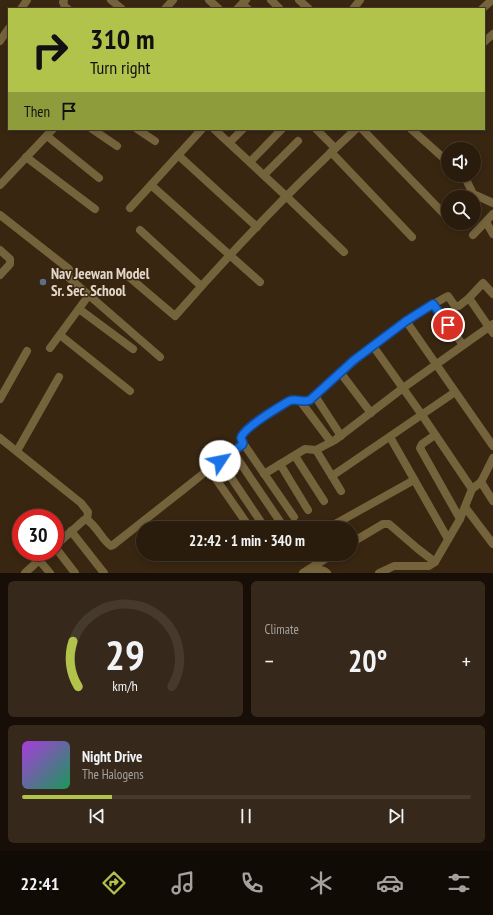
<!DOCTYPE html>
<html lang="en">
<head>
<meta charset="utf-8">
<style>
  body { margin:0; font-family:"PT Sans Narrow",sans-serif; background:#36291b; color:#f1f3f6; height:100vh; display:flex; flex-direction:column; font-size:15px; white-space:nowrap }
  * { box-sizing:border-box; margin:0 }
  p { font-size:13px; color:#a5a19d }
  .icon { flex:none; width:22px; height:22px; fill:none; stroke:currentColor; stroke-width:2; stroke-linecap:round; stroke-linejoin:round }
  .map { position:relative; height:573px; overflow:hidden }
  .sheet { display:flex; flex-direction:column; gap:8px; padding:8px; background:#170f07; flex:1 }
  .sheet>* { flex:none }
  .hud { position:absolute; left:8px; top:8px; width:477px; height:122px; border-radius:0px; box-shadow:0 2px 6px #0003,0 0 0 1px #463a2e; background:#b2c34c; color:#111; overflow:hidden }
  .controls { position:absolute; left:441px; top:142px; display:grid; gap:8px }
  .controls a { display:grid; place-items:center; width:40px; height:40px; border-radius:50%; background:#2a1c0d; box-shadow:0 2px 6px #0003,0 0 0 1px #463a2e; font-size:20px }
  .speed { position:absolute; left:12px; top:509px; display:flex; gap:8px; font-size:20px; font-weight:700; text-align:center }
  .speed>* { display:grid; place-content:center; width:52px; height:52px; border-radius:50%; background:#2a1c0d; box-shadow:0 2px 6px #0003,0 0 0 1px #463a2e; line-height:1 }
  .speed .limit { border:6px solid #d22; background:#fff; color:#111 }
  .pin { position:absolute; display:grid; place-items:center; width:34px; height:34px; color:#fff; margin:-17px; border:2px solid #fff; border-radius:50%; box-shadow:0 1px 4px #0007 }
  .me { position:absolute; width:44px; margin:-22px; rotate:56deg; stroke-linejoin:round; filter:drop-shadow(0 0 3px #0008) }
  .turn { display:flex; align-items:center; gap:14px; height:84px; padding:0 16px; font-size:18px }
  .turn .icon { width:52px; height:52px; stroke-width:2.5 }
  .turn b { display:block; font-size:28px; line-height:34px }
  .then { display:flex; align-items:center; height:38px; padding:0 16px; background:#0003; gap:8px; font-size:15px }
  .big { font-size:30px; font-weight:700; line-height:1.1 }
  .sheet .widget { flex:1; display:flex; flex-direction:column; justify-content:center; gap:6px; min-width:0; padding:0 14px; border-radius:6px; background:#36291b }
  .sheet .dial { align-items:center; gap:0 }
  .dial svg { height:104px; overflow:visible; fill:none; stroke:#463a2e; stroke-width:7; stroke-linecap:round; text-anchor:middle }
  .dial text { fill:#f1f3f6; stroke:none }
  .song { display:flex; align-items:center; gap:12px }
  .cover { width:48px; height:48px; border-radius:6px; background:linear-gradient(135deg,hsl(280 70% 55%),hsl(150 70% 35%)) }
  .played { height:4px; border-radius:2px; background:linear-gradient(90deg,#b2c34c 20%,#463a2e 20%) }
  .keys { display:flex; justify-content:space-around; direction:ltr }
  .heat { display:flex; justify-content:space-between; align-items:center; font-size:22px; direction:ltr }
  .sheet .tiles { flex:1; display:grid; gap:8px; grid-template-columns:1fr 1fr }
  .widget:last-child { grid-column:span 2 }
  .trip { position:absolute; left:136px; top:521px; width:222px; height:40px; border-radius:20px; background:#2a1c0d; box-shadow:0 2px 6px #0003,0 0 0 1px #463a2e; font-weight:700; line-height:40px; text-align:center }
  .tab-bar { display:flex; height:64px; justify-content:space-around; align-items:center; background:#110b05; color:#a5a19d }
  .tab-bar .icon { width:28px; height:28px }
  .tab-bar .current { color:#b2c34c }
  .tab-bar b { font-size:18px; color:#f1f3f6 }
  .map>svg:first-child { display:block }
  .lines { fill:none; stroke-linecap:round; stroke-linejoin:round }
  .minor { stroke:#75633c; stroke-width:8 }
  .route-casing { stroke:#114b97; stroke-width:10 }
  .route { stroke:#1a73e8; stroke-width:7 }
  .service-dot { fill:#5c6f8a; stroke:#382611; stroke-width:1.5 }
  .labels { text-anchor:middle; dominant-baseline:central; stroke-width:3; stroke-linejoin:round; paint-order:stroke }
  .poi-label { font-size:15px; font-weight:bold; fill:#e3d7ca; stroke:#382611; text-anchor:start }
</style>
</head>
<body>
<div class="map">
<svg width="493" height="573" viewBox="0 0 493 573">
  <rect width="100%" height="100%" fill="#382611"/>
  <g class="lines">
    <g class="minor">
      <polyline points="64,0 63,2 65,7 68,9"/>
      <polyline points="111,0 122,9"/>
      <polyline points="209,0 219,9"/>
      <polyline points="271,0 280,9"/>
      <polyline points="299,0 309,9"/>
      <polyline points="242,4 248,9"/>
      <polyline points="21,9 27,0"/>
      <polyline points="165,9 173,0"/>
      <polyline points="237,9 246,0"/>
      <polyline points="353,9 360,0"/>
      <polyline points="482,9 492,0"/>
      <polyline points="0,41 9,28"/>
      <polyline points="484,42 493,34"/>
      <polyline points="92,129 117,146"/>
      <polyline points="137,129 155,141"/>
      <polyline points="214,129 286,196 344,252"/>
      <polyline points="316,129 335,148"/>
      <polyline points="362,129 444,214"/>
      <polyline points="411,129 448,162"/>
      <polyline points="47,136 99,178"/>
      <polyline points="229,143 243,129"/>
      <polyline points="331,152 412,237"/>
      <polyline points="178,155 257,227"/>
      <polyline points="26,157 95,209"/>
      <polyline points="250,162 282,129"/>
      <polyline points="264,175 298,141"/>
      <polyline points="463,175 465,177 473,194 493,203"/>
      <polyline points="0,185 53,129"/>
      <polyline points="151,185 260,282"/>
      <polyline points="130,208 202,129"/>
      <polyline points="0,215 69,269 68,277 160,357"/>
      <polyline points="486,222 493,234"/>
      <polyline points="140,230 201,286"/>
      <polyline points="473,235 493,214"/>
      <polyline points="0,250 10,259 10,264 0,275"/>
      <path d="M129,277L175,316C232,251 292,188 356,129"/>
      <polyline points="469,298 493,333"/>
      <polyline points="433,304 463,345"/>
      <polyline points="79,309 133,349"/>
      <polyline points="406,321 493,446"/>
      <polyline points="60,335 130,391"/>
      <polyline points="373,346 422,415 472,489"/>
      <polyline points="50,348 89,295"/>
      <polyline points="340,372 371,413"/>
      <polyline points="315,396 341,436"/>
      <polyline points="0,399 27,351"/>
      <polyline points="301,402 331,442"/>
      <polyline points="435,435 422,444 420,448 460,519"/>
      <polyline points="390,437 448,539"/>
      <polyline points="0,438 81,503 88,512 87,520"/>
      <polyline points="243,443 294,517"/>
      <polyline points="316,450 341,491"/>
      <polyline points="17,451 59,377"/>
      <polyline points="233,452 281,523"/>
      <polyline points="295,456 324,501"/>
      <polyline points="220,461 265,528"/>
      <polyline points="280,464 308,510"/>
      <polyline points="209,469 250,528"/>
      <polyline points="264,474 305,449 316,450 335,440 403,388 493,324"/>
      <polyline points="332,476 455,392"/>
      <polyline points="481,482 493,501"/>
      <polyline points="465,507 493,544"/>
      <polyline points="328,528 414,480"/>
      <polyline points="71,531 104,573"/>
      <polyline points="351,543 383,524 389,524 418,549 435,562"/>
      <path d="M55,546L84,520H87C97,526 102,540 111,546L113,545L184,489L209,469L243,445V443L241,438C243,427 279,407 289,401C296,398 302,403 310,400C352,362 395,324 446,297L448,296L455,306H459L469,298L483,283L493,294"/>
      <polyline points="55,547 75,573"/>
      <polyline points="39,560 50,573"/>
      <path d="M308,572C315,570 321,568 327,573"/>
      <polyline points="25,573 48,552"/>
      <polyline points="303,573 333,554"/>
      <polyline points="379,573 394,566 429,566 435,562 460,519 472,489 481,482 493,458"/>
    </g>
  </g>
  <g class="lines">
    <g class="route-casing">
      <path id="route" d="M220,461L242,445L243,443L241,438C243,428 279,407 289,401C296,398 302,403 310,400L354,360L406,321L433,304L448,325"/>
    </g>
    <use href="#route" class="route"/>
  </g>
  <circle class="service-dot" cx="43" cy="282" r="4"/>
  <g class="labels">
    <g class="poi-label">
      <text x="51" y="273">Nav Jeewan Model<tspan x="51" dy="17">Sr. Sec. School</tspan></text>
    </g>
  </g>
</svg>
<div class="controls">
<a><svg class="icon" aria-label="sound" viewBox="0 0 24 24"><path d="M4 9h4l5-4v14l-5-4H4zM17 9q2 3 0 6"/></svg></a>
<a><svg class="icon" aria-label="search" viewBox="0 0 24 24"><circle cx="10" cy="10" r="6"/><path d="M15 15l6 6"/></svg></a>
</div>
<div class="speed"><div class="limit">30</div></div>
<div class="pin" style="left:448px;top:325px;background:#d93025"><svg class="icon" aria-label="arrive" viewBox="0 0 24 24"><path d="M6 21V4h12l-3 4 3 4H6"/></svg></div>
<svg class="me" style="left:220px;top:461px" viewBox="-20 -20 40 40"><circle r="19" fill="#fff"/><path d="M0-13L10 11 0 6-10 11z" fill="#1a73e8"/></svg>
<div class="trip">22:42 · 1 min · 340 m</div>
<div class="hud">
<div class="turn"><svg class="icon" aria-label="right" viewBox="0 0 24 24"><path d="M7 20v-9h11M14 6l5 5-5 5"/></svg><div><b>310 m</b>Turn right</div></div>
<div class="then">Then<svg class="icon" aria-label="arrive" viewBox="0 0 24 24"><path d="M6 21V4h12l-3 4 3 4H6"/></svg></div>
</div>
</div>
<section class="sheet">
<div class="tiles">
<div class="widget dial"><svg viewBox="0 0 100 80">
<path d="M14 69A42 42 0 1 1 86 69"/>
<path d="M14 69A42 42 0 0 1 10 34" stroke="#b2c34c"/>
<text x="50" y="56" font-size="32" font-weight="700">29</text>
<text x="50" y="72" font-size="11">km/h</text>
</svg></div>
<div class="widget"><p>Climate</p>
<div class="heat"><a>−</a><b class="big">20°</b><a>+</a></div>
</div>
<div class="widget">
<div class="song"><i class="cover"></i><div><b>Night Drive</b><p>The Halogens</p></div></div>
<div class="played"></div>
<div class="keys"><svg class="icon" aria-label="previous" viewBox="0 0 24 24"><path d="M18 5L8 12l10 7zM5 5v14"/></svg><svg class="icon" aria-label="pause" viewBox="0 0 24 24"><path d="M8 5v14M16 5v14"/></svg><svg class="icon" aria-label="next" viewBox="0 0 24 24"><path d="M6 5l10 7-10 7zM19 5v14"/></svg></div>
</div>
</div>
</section>
<nav class="tab-bar">
<b>22:41</b>
<svg class="icon current" aria-label="directions" viewBox="0 0 24 24"><path d="M12 3l9 9-9 9-9-9zM9 14v-3h6M13 9l2 2-2 2"/></svg>
<svg class="icon" aria-label="music" viewBox="0 0 24 24"><path d="M9 18V5l10-2v13"/><circle cx="6" cy="18" r="3"/><circle cx="16" cy="16" r="3"/></svg>
<svg class="icon" aria-label="phone" viewBox="0 0 24 24"><path d="M5 4h4l2 5-3 2q2 4 5 5l2-3 5 2v4C11 20 4 13 5 4z"/></svg>
<svg class="icon" aria-label="climate" viewBox="0 0 24 24"><path d="M12 3v18M4 7l16 10M4 17L20 7"/></svg>
<svg class="icon" aria-label="car" viewBox="0 0 24 24"><path d="M5 17H2v-5l4-1 3-4h7l3 4 3 1v5h-3M9 17h6M6 11h13"/><circle cx="7" cy="17" r="2"/><circle cx="17" cy="17" r="2"/></svg>
<svg class="icon" aria-label="filters" viewBox="0 0 24 24"><path d="M4 7h16M4 17h16"/><circle cx="9" cy="7" r="2"/><circle cx="15" cy="17" r="2"/></svg>
</nav>
</body>
</html>
